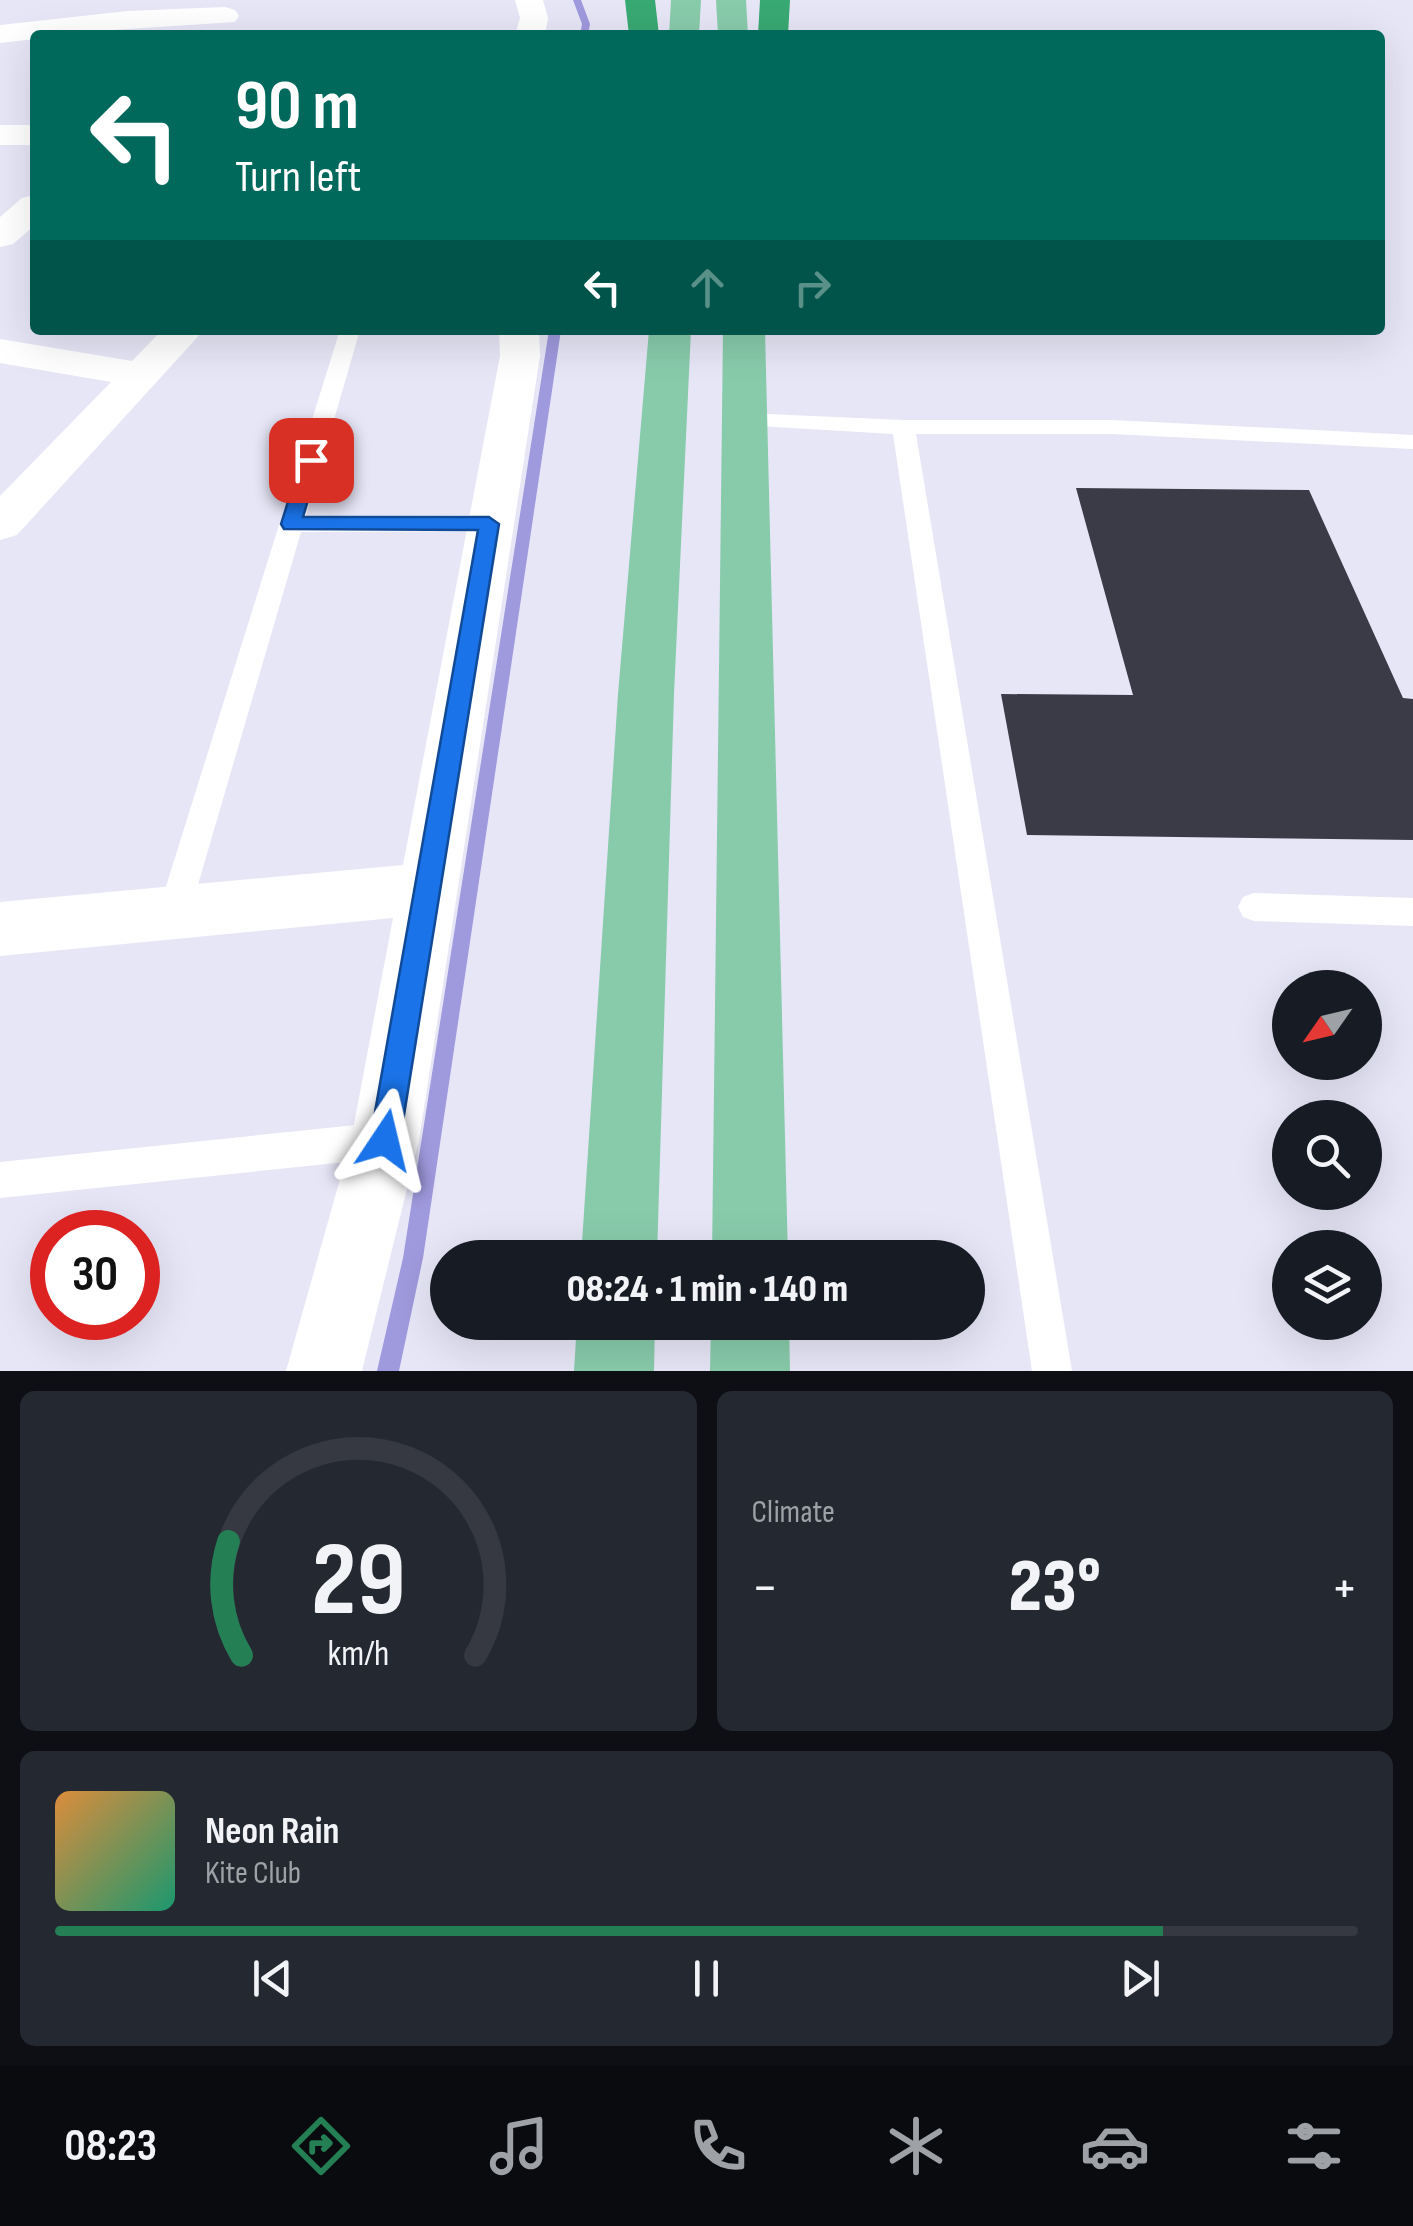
<!DOCTYPE html>
<html lang="en">
<head>
<meta charset="utf-8">
<style>
  body { margin:0; font-family:"Sofia Sans Condensed",sans-serif; background:#242831; color:#f1f3f6; height:100vh; display:flex; flex-direction:column; font-size:38px; white-space:nowrap }
  * { box-sizing:border-box; margin:0 }
  p { font-size:32px; color:#9ea1a6 }
  .icon { flex:none; width:55px; height:55px; fill:none; stroke:currentColor; stroke-width:2; stroke-linecap:round; stroke-linejoin:round }
  .map { position:relative; height:1371px; overflow:hidden }
  .drawer { display:flex; flex-direction:column; gap:20px; padding:20px; background:#0d0f14; flex:1 }
  .drawer>* { flex:none }
  .guide { position:absolute; left:30px; top:30px; width:1355px; height:305px; border-radius:10px; box-shadow:0 10px 40px #0002; background:#00695c; color:#fff; overflow:hidden }
  .needle { width:65px; rotate:236deg }
  .buttons { position:absolute; left:1272px; top:970px; display:grid; gap:20px }
  .buttons a { display:grid; place-items:center; width:110px; height:110px; border-radius:50%; background:#171b24; box-shadow:0 10px 40px #0002; font-size:50px }
  .speed { position:absolute; left:30px; top:1210px; display:flex; gap:20px; font-size:50px; font-weight:700; text-align:center }
  .speed>* { display:grid; place-content:center; width:130px; height:130px; border-radius:50%; background:#171b24; box-shadow:0 10px 40px #0002; line-height:1 }
  .speed .limit { border:15px solid #d22; background:#fff; color:#111 }
  .pin { position:absolute; display:grid; place-items:center; width:85px; height:85px; color:#fff; margin:-42px; border-radius:20px; box-shadow:0 5px 15px #0006 }
  .me { position:absolute; width:110px; margin:-55px; rotate:10deg; stroke-linejoin:round; filter:drop-shadow(0 0 8px #0008) }
  .turn { display:flex; align-items:center; gap:35px; height:210px; padding:0 40px; font-size:45px }
  .turn .icon { width:130px; height:130px; stroke-width:2.5 }
  .turn b { display:block; font-size:70px; line-height:85px }
  .lanes { display:flex; align-items:center; height:95px; padding:0 40px; background:#0003; justify-content:center; gap:50px; direction:ltr }
  .lanes .off { opacity:.35 }
  .big { font-size:75px; font-weight:800; line-height:1.1 }
  .drawer .card { flex:1; display:flex; flex-direction:column; justify-content:center; gap:15px; min-width:0; padding:0 35px; border-radius:15px; background:#242831 }
  .drawer .dial { align-items:center; gap:0 }
  .dial svg { height:260px; overflow:visible; fill:none; stroke:#363941; stroke-width:7; stroke-linecap:round; text-anchor:middle }
  .dial text { fill:#f1f3f6; stroke:none }
  .song { display:flex; align-items:center; gap:30px }
  .cover { width:120px; height:120px; border-radius:15px; background:linear-gradient(135deg,hsl(30 70% 55%),hsl(160 70% 35%)) }
  .played { height:10px; border-radius:5px; background:linear-gradient(90deg,#257f55 85%,#363941 85%) }
  .keys { display:flex; justify-content:space-around; direction:ltr }
  .heat { display:flex; justify-content:space-between; align-items:center; font-size:55px; direction:ltr }
  .drawer .tiles { flex:1; display:grid; gap:20px; grid-template-columns:1fr 1fr }
  .card:last-child { grid-column:span 2 }
  .trip { position:absolute; left:430px; top:1240px; width:555px; height:100px; border-radius:50px; background:#171b24; box-shadow:0 10px 40px #0002; font-weight:800; line-height:100px; text-align:center }
  .dock { display:flex; height:160px; justify-content:space-around; align-items:center; background:#090b0e; color:#9ea1a6 }
  .dock .icon { width:70px; height:70px }
  .dock .on { color:#257f55 }
  .dock b { font-size:45px; color:#f1f3f6 }
  .map>svg:first-child { display:block }
  .lines { fill:none; stroke-linecap:round; stroke-linejoin:round }
  .stream { fill:#9f99dd; fill-rule:evenodd }
  .building { fill:#3b3b48 }
  .lane { fill:#fff; fill-rule:evenodd }
  .street { fill:#fff; fill-rule:evenodd }
  .primary { fill:#88cbab; fill-rule:evenodd }
  .highway { fill:#39a973; fill-rule:evenodd }
  .route { fill:#1a73e8; stroke:#114b97; stroke-width:2.5 }
</style>
</head>
<body>
<div class="map">
<svg width="1413" height="1371" viewBox="0 0 1413 1371">
  <rect width="100%" height="100%" fill="#e7e6f7"/>
  <g class="lines">
    <g class="stream">
      <polygon points="573,0 581,0 590,24 588,35 580,35 582,24"/>
      <polygon points="549,330 561,330 423,1258 399,1371 377,1371 403,1258"/>
    </g>
  </g>
  <polygon class="building" points="1076,488 1309,490 1403,698 1413,699 1413,840 1027,835 1001,694 1133,695"/>
  <g class="lines">
    <g class="lane">
      <polygon points="340,330 360,330 306,516 489,515 501,523 489,531 301,532 190,912 185,922 174,926 163,922 158,912"/>
      <polygon points="747,413 903,420 1112,420 1413,435 1413,449 1112,434 916,434 1072,1371 1032,1371 893,434 739,425 736,420"/>
      <polygon points="1254,893 1413,898 1413,926 1254,921 1243,917 1238,907 1243,897"/>
      <polygon points="385,1122 398,1127 403,1140 398,1153 385,1158 0,1198 0,1162"/>
    </g>
    <g class="street">
      <polygon points="515,0 543,0 548,18 545,35 515,35 520,18"/>
      <polygon points="225,7 235,10 239,16 235,22 35,35 35,39 0,43 0,25 128,11"/>
      <rect x="0" y="125" width="35" height="20"/>
      <polygon points="35,195 35,225 13,244 0,247 0,217 22,198"/>
      <polygon points="162,330 204,330 17,535 0,540 0,496 111,382 0,363 0,339 132,361"/>
      <polygon points="499,330 539,330 540,356 419,1140 362,1371 286,1371 351,1140 393,918 0,956 0,902 403,865 500,356"/>
    </g>
    <g class="primary">
      <polygon points="671,0 701,0 699,35 669,35"/>
      <polygon points="716,0 746,0 748,35 718,35"/>
      <polygon points="649,330 691,330 674,694 657,1258 581,1258 618,694"/>
      <polygon points="723,330 765,330 788,1258 712,1258"/>
      <polygon points="577,1322 655,1322 654,1371 574,1371"/>
      <polygon points="711,1322 789,1322 790,1371 710,1371"/>
    </g>
    <g class="highway">
      <polygon points="625,0 655,0 659,35 629,35"/>
      <polygon points="760,0 790,0 788,35 758,35"/>
    </g>
  </g>
  <polygon class="route" points="311,453 320,460 303,517 489,517 499,524 400,1140 395,1150 385,1155 374,1150 370,1140 478,530 284,529 281,524 301,460"/>
</svg>
<div class="buttons">
<a><svg class="needle" viewBox="-14 -14 28 28"><path d="M0-13l5 13h-10z" fill="#e53935"/><path d="M0 13l5-13h-10z" fill="#9ea1a6"/></svg></a>
<a><svg class="icon" aria-label="search" viewBox="0 0 24 24"><circle cx="10" cy="10" r="6"/><path d="M15 15l6 6"/></svg></a>
<a><svg class="icon" aria-label="layers" viewBox="0 0 24 24"><path d="M12 4l9 5-9 5-9-5zM3 14l9 5 9-5"/></svg></a>
</div>
<div class="speed"><div class="limit">30</div></div>
<div class="pin" style="left:311px;top:460px;background:#d93025"><svg class="icon" aria-label="arrive" viewBox="0 0 24 24"><path d="M6 21V4h12l-3 4 3 4H6"/></svg></div>
<svg class="me" style="left:385px;top:1140px" viewBox="-20 -20 40 40"><path d="M0-17L14 15 0 8-14 15z" fill="#1a73e8" stroke="#fff" stroke-width="4"/></svg>
<div class="trip">08:24 · 1 min · 140 m</div>
<div class="guide">
<div class="turn"><svg class="icon" aria-label="left" viewBox="0 0 24 24"><path d="M17 20v-9H6M10 6l-5 5 5 5"/></svg><div><b>90 m</b>Turn left</div></div>
<div class="lanes"><svg class="icon" aria-label="left" viewBox="0 0 24 24"><path d="M17 20v-9H6M10 6l-5 5 5 5"/></svg><svg class="icon off" aria-label="ahead" viewBox="0 0 24 24"><path d="M12 20V5M6 11l6-6 6 6"/></svg><svg class="icon off" aria-label="right" viewBox="0 0 24 24"><path d="M7 20v-9h11M14 6l5 5-5 5"/></svg></div>
</div>
</div>
<section class="drawer">
<div class="tiles">
<div class="card dial"><svg viewBox="0 0 100 80">
<path d="M14 69A42 42 0 1 1 86 69"/>
<path d="M14 69A42 42 0 0 1 10 34" stroke="#257f55"/>
<text x="50" y="56" font-size="32" font-weight="700">29</text>
<text x="50" y="72" font-size="11">km/h</text>
</svg></div>
<div class="card"><p>Climate</p>
<div class="heat"><a>−</a><b class="big">23°</b><a>+</a></div>
</div>
<div class="card">
<div class="song"><i class="cover"></i><div><b>Neon Rain</b><p>Kite Club</p></div></div>
<div class="played"></div>
<div class="keys"><svg class="icon" aria-label="previous" viewBox="0 0 24 24"><path d="M18 5L8 12l10 7zM5 5v14"/></svg><svg class="icon" aria-label="pause" viewBox="0 0 24 24"><path d="M8 5v14M16 5v14"/></svg><svg class="icon" aria-label="next" viewBox="0 0 24 24"><path d="M6 5l10 7-10 7zM19 5v14"/></svg></div>
</div>
</div>
</section>
<nav class="dock">
<b>08:23</b>
<svg class="icon on" aria-label="directions" viewBox="0 0 24 24"><path d="M12 3l9 9-9 9-9-9zM9 14v-3h6M13 9l2 2-2 2"/></svg>
<svg class="icon" aria-label="music" viewBox="0 0 24 24"><path d="M9 18V5l10-2v13"/><circle cx="6" cy="18" r="3"/><circle cx="16" cy="16" r="3"/></svg>
<svg class="icon" aria-label="phone" viewBox="0 0 24 24"><path d="M5 4h4l2 5-3 2q2 4 5 5l2-3 5 2v4C11 20 4 13 5 4z"/></svg>
<svg class="icon" aria-label="climate" viewBox="0 0 24 24"><path d="M12 3v18M4 7l16 10M4 17L20 7"/></svg>
<svg class="icon" aria-label="car" viewBox="0 0 24 24"><path d="M5 17H2v-5l4-1 3-4h7l3 4 3 1v5h-3M9 17h6M6 11h13"/><circle cx="7" cy="17" r="2"/><circle cx="17" cy="17" r="2"/></svg>
<svg class="icon" aria-label="filters" viewBox="0 0 24 24"><path d="M4 7h16M4 17h16"/><circle cx="9" cy="7" r="2"/><circle cx="15" cy="17" r="2"/></svg>
</nav>
</body>
</html>
